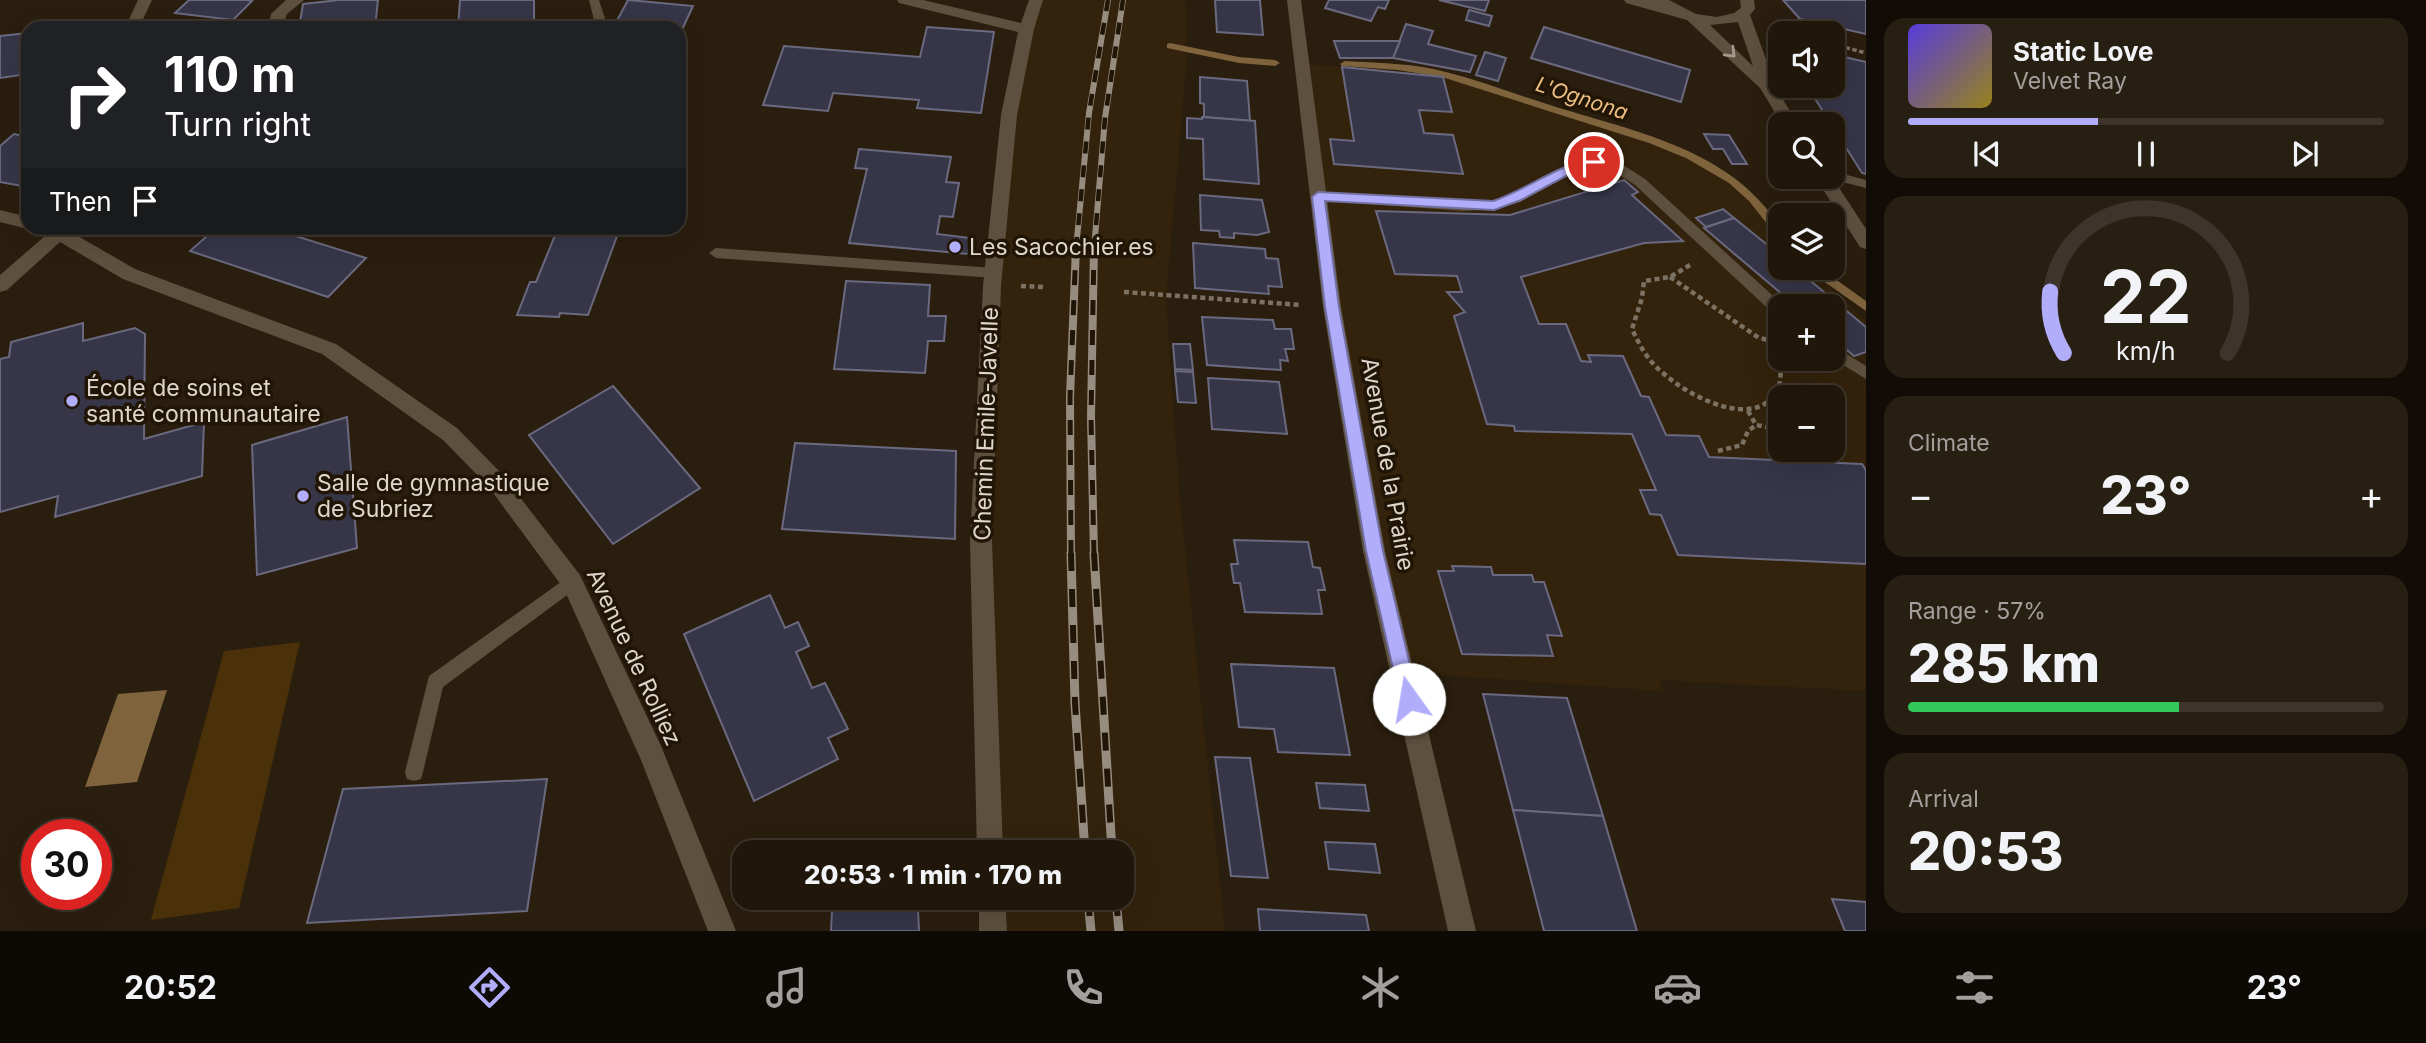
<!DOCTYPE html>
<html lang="en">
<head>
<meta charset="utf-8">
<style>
  body { margin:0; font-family:Inter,sans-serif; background:#281f13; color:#f1f3f6; height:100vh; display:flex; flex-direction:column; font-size:26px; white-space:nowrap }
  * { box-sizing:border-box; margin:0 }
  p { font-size:23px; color:#a29f9c }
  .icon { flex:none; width:38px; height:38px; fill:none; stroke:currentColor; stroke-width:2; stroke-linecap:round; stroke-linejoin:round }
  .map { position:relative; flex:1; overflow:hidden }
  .drawer { display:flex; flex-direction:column; gap:18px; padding:18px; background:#120c06; width:560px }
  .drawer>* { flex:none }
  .guide { position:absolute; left:21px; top:21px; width:665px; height:214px; border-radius:21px; box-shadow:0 7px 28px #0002,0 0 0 2px #3d352b; background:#202124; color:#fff; overflow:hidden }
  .tools { position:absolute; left:1768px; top:21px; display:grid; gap:14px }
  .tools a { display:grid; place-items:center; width:77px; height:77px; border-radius:14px; background:#20160a; box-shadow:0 7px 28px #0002,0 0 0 2px #3d352b; font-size:35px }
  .speed { position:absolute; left:21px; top:819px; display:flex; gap:14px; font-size:35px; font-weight:700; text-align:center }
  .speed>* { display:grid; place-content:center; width:91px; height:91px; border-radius:50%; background:#20160a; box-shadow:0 7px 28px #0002,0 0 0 2px #3d352b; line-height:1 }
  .speed .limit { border:10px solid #d22; background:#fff; color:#111 }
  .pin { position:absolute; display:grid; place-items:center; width:60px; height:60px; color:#fff; margin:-30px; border:4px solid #fff; border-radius:50%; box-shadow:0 2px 7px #0007 }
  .me { position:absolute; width:77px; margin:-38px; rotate:347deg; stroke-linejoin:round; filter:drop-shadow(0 0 5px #0008) }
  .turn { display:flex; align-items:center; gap:24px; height:147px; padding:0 28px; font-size:32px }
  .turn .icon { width:91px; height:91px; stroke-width:2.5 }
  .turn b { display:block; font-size:49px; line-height:60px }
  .then { display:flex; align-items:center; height:66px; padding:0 28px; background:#0003; gap:14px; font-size:26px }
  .big { font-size:52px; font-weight:800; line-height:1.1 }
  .drawer .card { flex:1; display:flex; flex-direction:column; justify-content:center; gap:10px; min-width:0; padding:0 24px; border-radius:21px; background:#281f13 }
  .drawer .dial { align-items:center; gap:0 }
  .dial svg { height:182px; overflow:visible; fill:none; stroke:#3d352b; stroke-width:7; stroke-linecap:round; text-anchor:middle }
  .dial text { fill:#f1f3f6; stroke:none }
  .song { display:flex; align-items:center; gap:21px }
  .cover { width:84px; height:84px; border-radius:10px; background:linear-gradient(135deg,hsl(250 70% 55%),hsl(50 70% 35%)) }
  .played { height:7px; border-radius:4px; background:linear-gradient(90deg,#b1adfa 40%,#3d352b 40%) }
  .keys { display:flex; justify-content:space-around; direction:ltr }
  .heat { display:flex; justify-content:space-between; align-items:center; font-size:38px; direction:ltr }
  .charge { height:10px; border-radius:5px; background:linear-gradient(90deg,#34c759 57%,#3d352b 0) }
  .trip { position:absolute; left:732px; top:840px; width:402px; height:70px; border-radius:21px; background:#20160a; box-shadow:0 7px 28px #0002,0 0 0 2px #3d352b; font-weight:800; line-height:70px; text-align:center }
  .tab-bar { display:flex; height:112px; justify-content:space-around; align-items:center; background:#0d0904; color:#a29f9c }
  .tab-bar .icon { width:49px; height:49px }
  .tab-bar .active { color:#b1adfa }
  .tab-bar b { font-size:32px; color:#f1f3f6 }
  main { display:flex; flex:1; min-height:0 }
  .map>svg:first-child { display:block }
  .built { fill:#33230c; fill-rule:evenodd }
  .green { fill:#4b3109 }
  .water { fill:#7f633d }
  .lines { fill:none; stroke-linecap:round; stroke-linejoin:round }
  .stream { fill:#7f633d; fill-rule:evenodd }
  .building { fill:#373649; stroke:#6a697f; stroke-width:2 }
  .path-far1 { stroke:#7c7264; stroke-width:3.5; stroke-dasharray:4.5 2.5; stroke-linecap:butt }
  .path { stroke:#7c7264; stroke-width:4.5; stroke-dasharray:5 3.5; stroke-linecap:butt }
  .lane { fill:#5e503e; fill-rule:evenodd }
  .street { fill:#5e503e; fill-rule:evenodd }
  .rail-far2-casing { stroke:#968c80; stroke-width:6 }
  .rail-far1-casing { stroke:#968c80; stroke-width:8 }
  .rail-casing { stroke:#968c80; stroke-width:9 }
  .rail-far2 { stroke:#211505; stroke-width:4.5; stroke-dasharray:12; stroke-linecap:butt }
  .rail-far1 { stroke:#211505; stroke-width:5; stroke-dasharray:15; stroke-linecap:butt }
  .rail { stroke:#211505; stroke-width:6; stroke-dasharray:18; stroke-linecap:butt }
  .oneway { stroke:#a49a8c }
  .route { fill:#b1adfa; stroke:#7370a2; stroke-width:2 }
  .poi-dot { fill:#b1adfa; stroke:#211505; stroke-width:2.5 }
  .labels { text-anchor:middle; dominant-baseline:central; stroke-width:7; stroke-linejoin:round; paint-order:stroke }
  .far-water-label { font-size:21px; font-style:italic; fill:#edbe81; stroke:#211505 }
  .poi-label { font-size:23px; fill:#ded6cc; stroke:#211505; text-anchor:start }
  .street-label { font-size:23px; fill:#ded6cc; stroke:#211505 }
</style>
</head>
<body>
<main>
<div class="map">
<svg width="1866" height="931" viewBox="0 0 1866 931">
  <rect width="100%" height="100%" fill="#2a1e0e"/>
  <g class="built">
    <polygon points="1036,0 1185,0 1187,54 1166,300 1179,491 1225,931 993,931 992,898 1122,898 1122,852 990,852 981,541 1009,115"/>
    <path d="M1303,64L1425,72L1588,121L1685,156L1732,183L1780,235V268H1811L1866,321V691L1660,680L1662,691L1403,672L1374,551ZM1780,306H1832V359H1780ZM1780,397H1832V450H1780Z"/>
  </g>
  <polygon class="green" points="300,642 239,908 151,920 224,651"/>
  <polygon class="water" points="167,690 137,782 85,787 118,694"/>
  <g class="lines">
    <g class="stream">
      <polygon points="1170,43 1239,57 1275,60 1280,63 1275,66 1239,63 1167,48 1167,44"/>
      <path d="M1345,61C1378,63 1413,63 1446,72C1482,81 1517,95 1553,106C1626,129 1715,146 1766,208C1775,219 1780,221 1780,236L1776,235L1749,201L1729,183L1686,158L1649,143L1442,77L1398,70L1342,66L1340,64Z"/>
      <polygon points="1808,268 1820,268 1866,301 1866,311 1809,271"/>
    </g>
  </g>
  <g class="building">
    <polygon points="189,0 246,0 252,1 233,20 175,13"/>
    <polygon points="339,0 378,0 375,28 299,28 303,4"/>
    <polygon points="460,0 534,0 534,28 458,28"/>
    <polygon points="628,0 629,0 693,6 679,36 679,28 613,28"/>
    <polygon points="1215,0 1260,0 1263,35 1217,32"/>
    <polygon points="1329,0 1389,0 1385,9 1378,7 1371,21 1325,8"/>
    <polygon points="1439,0 1489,0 1485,11"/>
    <polygon points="1783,0 1866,0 1866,34 1800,19"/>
    <polygon points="1469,10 1492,16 1489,26 1466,20"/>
    <polygon points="1406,24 1433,31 1428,44 1476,56 1470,72 1393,58"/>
    <polygon points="927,27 994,32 981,113 917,108 919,100 833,93 828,111 763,105 784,46 920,57"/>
    <polygon points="1544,27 1690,70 1681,102 1531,58"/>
    <polygon points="28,33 22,47 28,47 28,74 0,78 0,36"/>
    <polygon points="1334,41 1400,41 1393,58 1340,58"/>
    <polygon points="1485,52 1506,58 1498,81 1476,75"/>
    <polygon points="1832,54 1866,62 1866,174 1862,173 1807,86 1832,86"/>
    <polygon points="1342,67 1443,77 1452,112 1419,110 1424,133 1453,135 1463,174 1334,164 1330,139 1354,141"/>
    <polygon points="1200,77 1247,81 1250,121 1204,117 1204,104 1200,103"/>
    <polygon points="1202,117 1255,121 1259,184 1204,179 1203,139 1187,138 1187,118 1202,119"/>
    <polygon points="14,134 28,137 28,187 0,182 0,146"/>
    <polygon points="1704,134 1729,135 1747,164 1732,164 1723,149 1713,149"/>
    <polygon points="859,149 951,157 946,182 959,183 953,217 940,216 937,234 970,238 968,254 849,243 867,169 855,168"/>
    <polygon points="1624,180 1638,192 1632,195 1683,241 1644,243 1521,277 1539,324 1566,324 1581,361 1591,362 1588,355 1623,356 1641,396 1649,397 1666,435 1699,436 1709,457 1862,464 1866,470 1866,564 1678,555 1661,515 1650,514 1640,490 1656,490 1632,434 1515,431 1514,426 1487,424 1454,316 1465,312 1447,292 1462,292 1457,276 1395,274 1376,211 1510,215"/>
    <polygon points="1200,195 1262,200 1269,232 1257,235 1234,233 1234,238 1220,237 1219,231 1201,230"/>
    <polygon points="1723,209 1734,218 1706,227 1696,218"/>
    <polygon points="1734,218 1780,255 1780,268 1795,268 1866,327 1866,352 1854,356 1832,337 1832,306 1796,306 1704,228"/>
    <polygon points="216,228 270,228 366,258 328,297 190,251"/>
    <polygon points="558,228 620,228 588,315 560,313 559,317 517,315 530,282 536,282"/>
    <polygon points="1193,243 1265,249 1266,258 1278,259 1282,287 1268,286 1269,294 1195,288"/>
    <polygon points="846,281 930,285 928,316 946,316 944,341 928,341 925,373 834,369"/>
    <polygon points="1202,317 1273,320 1275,329 1291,329 1294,349 1285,349 1288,361 1280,360 1281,370 1207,365"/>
    <polygon points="83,323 83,341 135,328 145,334 144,439 204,422 202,476 55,517 58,496 0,512 0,359 9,357 11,342"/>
    <polygon points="1173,344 1190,344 1193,370 1175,369"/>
    <polygon points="1175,371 1193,372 1196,403 1178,402"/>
    <polygon points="1208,378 1279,382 1287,434 1212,429"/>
    <polygon points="613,386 700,488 613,544 529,435"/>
    <polygon points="347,417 357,548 257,575 252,445"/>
    <polygon points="795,443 956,451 955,539 782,529"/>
    <polygon points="1234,540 1308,542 1313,567 1320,568 1325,590 1318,590 1322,614 1245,612 1240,583 1234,583 1231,564 1238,564"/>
    <polygon points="1452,566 1491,567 1493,575 1532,575 1534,582 1544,582 1562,636 1547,635 1553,656 1462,654 1438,571 1454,571"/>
    <polygon points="770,595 785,628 798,622 809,646 796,652 812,688 825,683 848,729 828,738 838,759 754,801 684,634"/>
    <polygon points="1231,664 1334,668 1350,755 1278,752 1274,729 1239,727"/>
    <polygon points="1483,694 1567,698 1603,816 1513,810"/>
    <polygon points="1215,757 1250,758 1268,878 1231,876"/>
    <polygon points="547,779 527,911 307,923 343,789"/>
    <polygon points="1316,783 1365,785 1369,811 1320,808"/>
    <polygon points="1513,810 1603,816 1637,931 1544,931"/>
    <polygon points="1325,842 1375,844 1380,873 1329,869"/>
    <polygon points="1832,899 1866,902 1866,931 1845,931"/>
    <polygon points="918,909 919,931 831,931 832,911"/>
    <polygon points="1258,909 1366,915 1369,931 1260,931"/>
  </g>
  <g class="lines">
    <g class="path-far1">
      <polyline points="1776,27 1792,33"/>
      <polyline points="1832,44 1866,53"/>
    </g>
    <g class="path">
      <path d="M1690,265L1670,277L1644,281L1642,298L1632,329C1640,346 1648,361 1663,373C1688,396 1754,431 1777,391C1782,383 1780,368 1781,359"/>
      <polyline points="1670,277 1759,338 1779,342"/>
      <polyline points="1021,286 1044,287"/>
      <polyline points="1124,292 1301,305"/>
      <polyline points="1748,411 1756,425 1767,427 1780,435"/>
      <polyline points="1802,450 1818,457 1840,457"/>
      <polyline points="1718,451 1742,445 1748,431 1756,425"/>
    </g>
    <g class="lane">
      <polygon points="589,0 599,0 608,28 596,28"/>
      <path d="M1600,159L1623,165L1645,179L1784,306H1780V316L1775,315L1635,185L1614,171L1600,167L1584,169L1570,174L1520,202L1495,209L1463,211L1318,200L1312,196L1318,192C1354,194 1390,196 1426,199C1448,201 1473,205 1496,200C1534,192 1558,163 1600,159Z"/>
      <polygon points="1832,171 1866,180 1866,188 1827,178 1832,177"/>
      <polygon points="716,248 994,268 1001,273 994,278 716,258 709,253"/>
      <polygon points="1832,345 1866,366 1866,379 1832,358"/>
      <polygon points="572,574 578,577 580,582 578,587 443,687 423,772 421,779 414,781 407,779 405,772 429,676"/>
    </g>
    <g class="street">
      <polygon points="138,0 152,0 139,28 125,28"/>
      <polygon points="286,0 304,0 287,14 282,28 268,28 271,14"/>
      <polygon points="897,0 923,0 1021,23 1029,0 1043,0 1034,29 1017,115 1001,286 992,541 1003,852 977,852 970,541 983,286 1001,115 1018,32 899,3"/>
      <polygon points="1287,0 1301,0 1341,307 1385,551 1476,931 1448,931 1363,551 1323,307"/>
      <path d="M1624,0H1669L1696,14L1717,17L1734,13L1741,8L1740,0H1754L1755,9L1750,15L1777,90L1798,124H1782L1760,88L1687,20L1626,3ZM1738,22L1753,66L1710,25Z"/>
      <polygon points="1815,177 1832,177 1866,229 1866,249 1860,247"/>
      <polygon points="0,210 28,217 28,228 74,228 71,232 135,269 336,344 457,428 502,474 580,575 661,746 736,931 708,931 641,760 564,589 488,486 443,440 322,354 123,279 60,242 7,290 0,292 0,275 45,236 35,232 32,228 28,229 0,222"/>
      <polygon points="979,898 1005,898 1007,931 979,931"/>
    </g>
    <g class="rail-far2-casing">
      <g id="rail-far2">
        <polyline points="1076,249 1089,113 1108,0"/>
        <polyline points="1094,249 1105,118 1123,0"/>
      </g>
    </g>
    <g class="rail-far1-casing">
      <g id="rail-far1">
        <polyline points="1071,555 1070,397 1076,247"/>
        <polyline points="1094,555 1091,417 1094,247"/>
      </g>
    </g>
    <g class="rail-casing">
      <g id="rail">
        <polyline points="1071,553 1075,703 1085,852"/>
        <polyline points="1094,553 1112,852"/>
        <polyline points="1088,898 1091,931"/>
        <polyline points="1116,898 1119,931"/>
      </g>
    </g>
    <use href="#rail-far2" class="rail-far2"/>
    <use href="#rail-far1" class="rail-far1"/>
    <use href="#rail" class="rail"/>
  </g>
  <defs><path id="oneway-chevron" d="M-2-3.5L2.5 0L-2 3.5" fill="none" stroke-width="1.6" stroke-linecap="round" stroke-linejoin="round" transform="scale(1.75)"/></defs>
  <use class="oneway" href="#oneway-chevron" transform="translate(1731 53) rotate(45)"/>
  <path class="route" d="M1594,158L1600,162L1598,165L1579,169L1521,200L1494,210L1325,201L1339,307L1383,551L1418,699L1416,705L1409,708L1403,705L1400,699L1366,551L1325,307L1312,197L1318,192L1493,201C1528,189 1557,165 1594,158Z"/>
  <g class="poi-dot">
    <circle cx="955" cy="247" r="7"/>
    <circle cx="72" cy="401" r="7"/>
    <circle cx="303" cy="496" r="7"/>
  </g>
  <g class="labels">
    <g class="far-water-label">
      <text transform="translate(1582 98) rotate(18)">L'Ognona</text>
    </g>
    <g class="poi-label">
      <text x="969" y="247">Les Sacochier.es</text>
      <text x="86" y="388">École de soins et<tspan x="86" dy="26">santé communautaire</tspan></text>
      <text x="317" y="483">Salle de gymnastique<tspan x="317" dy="26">de Subriez</tspan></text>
    </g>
    <g class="street-label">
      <text transform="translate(986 424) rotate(-88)">Chemin Emile-Javelle</text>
      <text transform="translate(1388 464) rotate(80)">Avenue de la Prairie</text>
      <text transform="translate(634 657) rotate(65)">Avenue de Rolliez</text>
    </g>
  </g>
</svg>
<div class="tools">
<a><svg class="icon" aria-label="sound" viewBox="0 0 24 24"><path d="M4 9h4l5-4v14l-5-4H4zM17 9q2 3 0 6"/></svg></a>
<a><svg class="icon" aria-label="search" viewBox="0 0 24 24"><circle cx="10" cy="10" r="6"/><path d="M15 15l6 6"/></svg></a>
<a><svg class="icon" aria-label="layers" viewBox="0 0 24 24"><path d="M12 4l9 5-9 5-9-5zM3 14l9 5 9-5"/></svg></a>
<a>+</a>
<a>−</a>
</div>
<div class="speed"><div class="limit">30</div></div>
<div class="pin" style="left:1594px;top:162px;background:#d93025"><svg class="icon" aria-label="arrive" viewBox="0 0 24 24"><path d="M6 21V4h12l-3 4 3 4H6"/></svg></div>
<svg class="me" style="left:1409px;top:699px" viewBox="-20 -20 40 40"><circle r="19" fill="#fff"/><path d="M0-13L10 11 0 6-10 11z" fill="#b1adfa"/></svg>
<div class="trip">20:53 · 1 min · 170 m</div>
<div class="guide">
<div class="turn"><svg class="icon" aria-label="right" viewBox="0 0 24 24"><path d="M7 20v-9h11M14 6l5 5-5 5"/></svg><div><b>110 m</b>Turn right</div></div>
<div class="then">Then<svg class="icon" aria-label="arrive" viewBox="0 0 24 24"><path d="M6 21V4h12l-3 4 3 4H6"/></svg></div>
</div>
</div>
<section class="drawer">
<div class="card">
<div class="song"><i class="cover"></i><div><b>Static Love</b><p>Velvet Ray</p></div></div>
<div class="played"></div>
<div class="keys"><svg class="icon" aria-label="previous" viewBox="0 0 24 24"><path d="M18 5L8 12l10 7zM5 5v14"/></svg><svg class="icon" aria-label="pause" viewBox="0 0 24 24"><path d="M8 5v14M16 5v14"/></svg><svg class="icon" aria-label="next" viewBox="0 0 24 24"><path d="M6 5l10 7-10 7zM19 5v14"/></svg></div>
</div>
<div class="card dial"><svg viewBox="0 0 100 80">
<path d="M14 69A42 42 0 1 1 86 69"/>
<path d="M14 69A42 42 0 0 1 8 42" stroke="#b1adfa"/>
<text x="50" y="56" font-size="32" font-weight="700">22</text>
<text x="50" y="72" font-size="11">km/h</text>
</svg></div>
<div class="card"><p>Climate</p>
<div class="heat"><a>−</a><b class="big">23°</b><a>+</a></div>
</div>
<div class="card"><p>Range · 57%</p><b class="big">285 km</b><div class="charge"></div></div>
<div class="card"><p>Arrival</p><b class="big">20:53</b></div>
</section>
</main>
<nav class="tab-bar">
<b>20:52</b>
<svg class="icon active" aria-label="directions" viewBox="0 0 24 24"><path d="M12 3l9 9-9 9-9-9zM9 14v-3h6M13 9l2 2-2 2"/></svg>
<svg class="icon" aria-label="music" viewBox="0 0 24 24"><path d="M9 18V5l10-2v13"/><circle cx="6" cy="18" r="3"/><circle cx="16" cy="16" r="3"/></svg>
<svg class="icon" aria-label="phone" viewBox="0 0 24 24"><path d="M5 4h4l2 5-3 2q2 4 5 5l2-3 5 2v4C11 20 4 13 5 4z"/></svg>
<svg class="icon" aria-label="climate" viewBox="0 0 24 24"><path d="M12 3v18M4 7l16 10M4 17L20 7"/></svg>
<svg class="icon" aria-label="car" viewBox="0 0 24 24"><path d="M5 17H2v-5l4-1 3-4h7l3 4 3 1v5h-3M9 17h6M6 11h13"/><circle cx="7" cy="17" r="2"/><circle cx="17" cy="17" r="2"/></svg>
<svg class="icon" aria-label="filters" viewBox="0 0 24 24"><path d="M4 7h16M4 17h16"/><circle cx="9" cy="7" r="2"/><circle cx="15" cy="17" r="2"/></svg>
<b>23°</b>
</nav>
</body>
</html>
